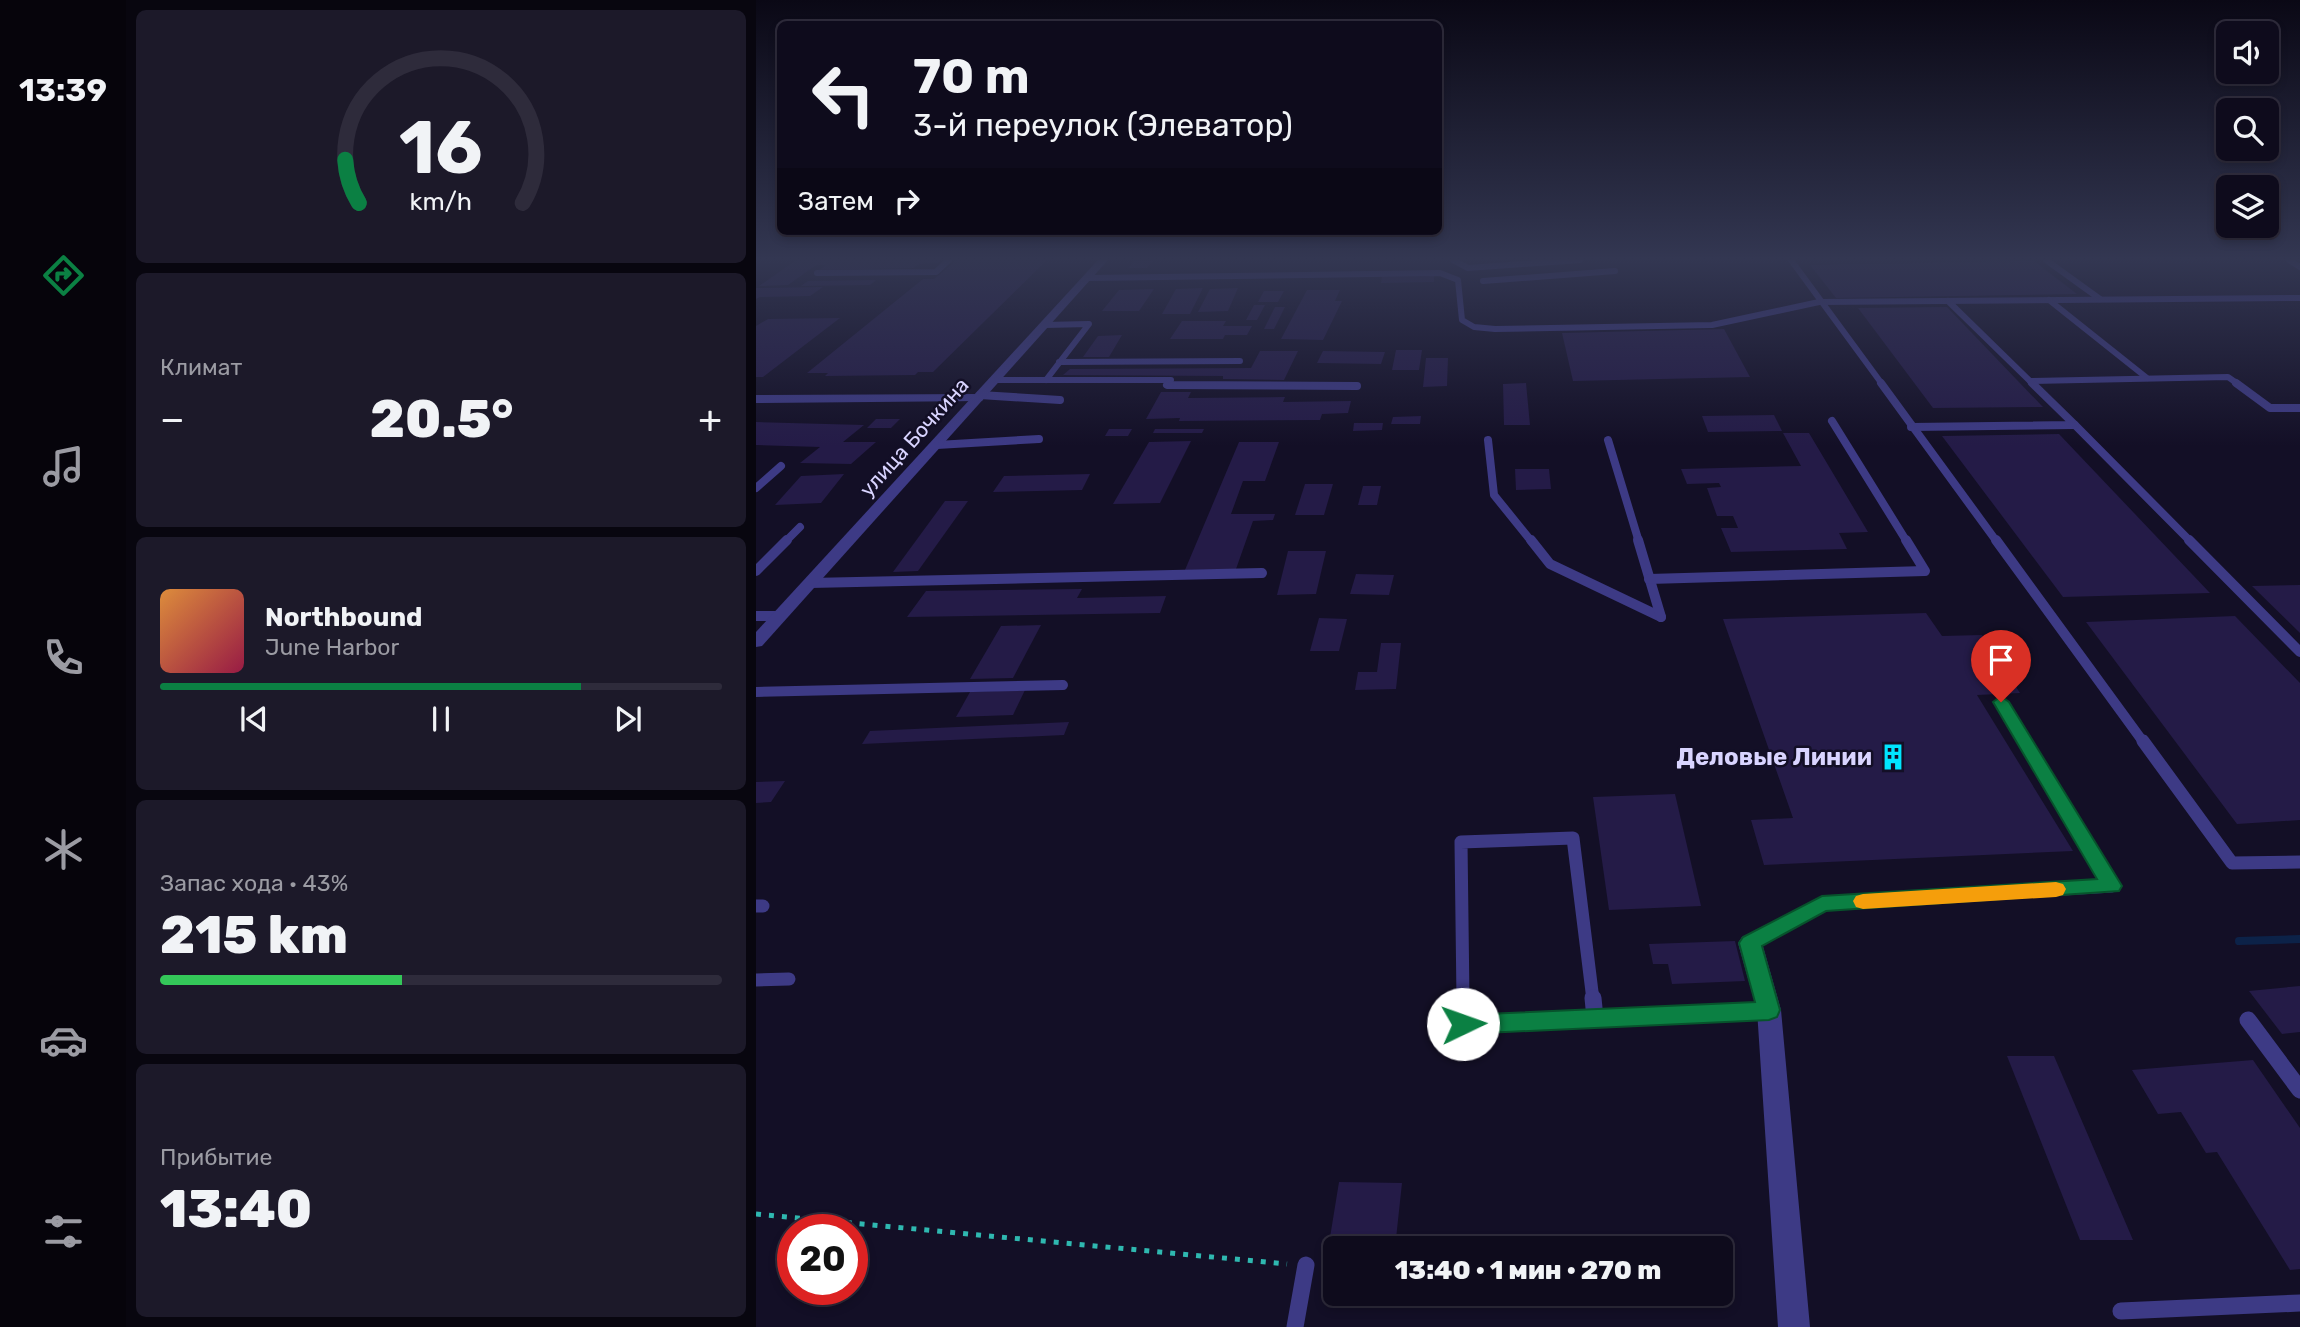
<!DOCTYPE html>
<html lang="ru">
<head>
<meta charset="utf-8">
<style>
  body { margin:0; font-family:Rubik,sans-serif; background:#1c1929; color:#f1f3f6; height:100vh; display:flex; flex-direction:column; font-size:26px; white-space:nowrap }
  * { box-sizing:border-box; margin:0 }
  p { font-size:23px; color:#9b9ba3 }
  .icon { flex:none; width:38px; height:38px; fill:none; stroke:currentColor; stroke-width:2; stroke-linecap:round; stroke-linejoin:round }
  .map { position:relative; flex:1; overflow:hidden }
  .drawer { display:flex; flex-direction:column; gap:10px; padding:10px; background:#08060f; width:630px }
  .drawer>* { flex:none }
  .top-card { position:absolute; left:21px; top:21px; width:665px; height:214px; border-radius:10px; box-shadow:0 4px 10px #0003,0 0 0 2px #2e2b3b; background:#0e0b1c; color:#f1f3f6; overflow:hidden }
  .buttons { position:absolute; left:1460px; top:21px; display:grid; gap:14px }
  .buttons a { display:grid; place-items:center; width:63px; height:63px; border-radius:10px; background:#0e0b1c; box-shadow:0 4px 10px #0003,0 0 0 2px #2e2b3b; font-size:35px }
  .speed { position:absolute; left:21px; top:1214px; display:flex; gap:14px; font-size:35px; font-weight:700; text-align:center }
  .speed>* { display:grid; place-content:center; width:91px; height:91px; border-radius:50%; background:#0e0b1c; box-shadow:0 4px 10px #0003,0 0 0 2px #2e2b3b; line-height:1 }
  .speed .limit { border:10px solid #d22; background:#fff; color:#111 }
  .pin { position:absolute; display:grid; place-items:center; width:60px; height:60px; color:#fff; margin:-72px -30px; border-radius:50% 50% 50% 0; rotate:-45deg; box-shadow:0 0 7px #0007 }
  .pin .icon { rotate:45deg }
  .me { position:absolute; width:77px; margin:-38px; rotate:87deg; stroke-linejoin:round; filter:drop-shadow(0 0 5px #0008) }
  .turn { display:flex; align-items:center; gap:24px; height:147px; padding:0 21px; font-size:32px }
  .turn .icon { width:91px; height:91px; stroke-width:2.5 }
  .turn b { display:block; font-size:49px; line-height:60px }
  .then { display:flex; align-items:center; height:66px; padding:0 21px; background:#0003; gap:14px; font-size:26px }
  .big { font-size:52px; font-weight:800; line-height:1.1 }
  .drawer .widget { flex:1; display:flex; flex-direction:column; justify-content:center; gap:10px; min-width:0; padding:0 24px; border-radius:10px; background:#1c1929 }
  .drawer .dial { align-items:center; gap:0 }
  .dial svg { height:182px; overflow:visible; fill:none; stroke:#2e2b3b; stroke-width:7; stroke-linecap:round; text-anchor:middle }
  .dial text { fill:#f1f3f6; stroke:none }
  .song { display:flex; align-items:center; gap:21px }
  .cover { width:84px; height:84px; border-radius:10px; background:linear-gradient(135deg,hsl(30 70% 55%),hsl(340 70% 35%)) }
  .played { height:7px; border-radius:4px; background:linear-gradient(90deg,#0b8043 75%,#2e2b3b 75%) }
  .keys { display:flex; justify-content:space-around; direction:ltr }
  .heat { display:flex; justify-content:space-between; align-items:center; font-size:38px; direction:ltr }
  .charge { height:10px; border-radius:5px; background:linear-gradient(90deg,#34c759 43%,#2e2b3b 0) }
  .trip { position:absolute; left:567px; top:1236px; width:410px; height:70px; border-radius:10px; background:#0e0b1c; box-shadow:0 4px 10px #0003,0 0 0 2px #2e2b3b; font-weight:800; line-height:70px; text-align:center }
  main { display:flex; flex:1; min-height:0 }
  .tabs { display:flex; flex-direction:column; width:126px; justify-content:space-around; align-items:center; background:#06040b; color:#9b9ba3 }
  .tabs .icon { width:49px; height:49px }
  .tabs .selected { color:#0b8043 }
  .tabs b { font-size:32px; color:#f1f3f6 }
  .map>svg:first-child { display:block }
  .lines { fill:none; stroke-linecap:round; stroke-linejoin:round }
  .stream { stroke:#0c2248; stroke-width:8 }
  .building { fill:#241b47 }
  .path { stroke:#2fb8b0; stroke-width:5; stroke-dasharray:5 8; stroke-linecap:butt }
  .service-far4 { stroke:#3d3a85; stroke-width:6 }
  .service-far3 { stroke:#3d3a85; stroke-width:8 }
  .service-far2 { stroke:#3d3a85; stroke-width:10 }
  .service-far1 { stroke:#3d3a85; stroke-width:13 }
  .service { stroke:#3d3a85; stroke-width:17 }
  .minor { fill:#3d3a85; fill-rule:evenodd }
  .tertiary { fill:#3d3a85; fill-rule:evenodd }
  .route { fill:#0b8043; stroke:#07532c; stroke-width:2 }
  .slow { fill:#f59e0b }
  .labels { text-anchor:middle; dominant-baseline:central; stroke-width:5; stroke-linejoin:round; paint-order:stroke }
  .far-street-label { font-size:21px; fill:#d9d4ff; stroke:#130f26 }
  .poi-label { font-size:24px; font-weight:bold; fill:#d9d4ff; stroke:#130f26; text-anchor:end }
</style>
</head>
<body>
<main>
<nav class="tabs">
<b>13:39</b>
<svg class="icon selected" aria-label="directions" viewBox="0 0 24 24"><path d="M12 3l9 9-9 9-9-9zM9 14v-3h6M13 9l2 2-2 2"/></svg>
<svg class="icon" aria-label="music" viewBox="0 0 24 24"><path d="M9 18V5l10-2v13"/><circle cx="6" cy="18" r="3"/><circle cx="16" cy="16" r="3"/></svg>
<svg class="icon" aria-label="phone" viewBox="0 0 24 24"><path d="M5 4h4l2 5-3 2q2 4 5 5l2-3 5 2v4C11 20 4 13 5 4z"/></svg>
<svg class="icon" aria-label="climate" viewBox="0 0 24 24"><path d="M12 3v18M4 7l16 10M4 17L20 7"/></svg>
<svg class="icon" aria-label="car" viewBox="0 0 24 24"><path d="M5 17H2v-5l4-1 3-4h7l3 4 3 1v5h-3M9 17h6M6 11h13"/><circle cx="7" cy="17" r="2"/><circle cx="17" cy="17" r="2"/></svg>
<svg class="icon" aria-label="filters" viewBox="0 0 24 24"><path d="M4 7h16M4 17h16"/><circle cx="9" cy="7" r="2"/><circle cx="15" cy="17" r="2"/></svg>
</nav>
<section class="drawer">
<div class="widget dial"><svg viewBox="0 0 100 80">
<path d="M14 69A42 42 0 1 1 86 69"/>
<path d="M14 69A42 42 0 0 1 8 50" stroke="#0b8043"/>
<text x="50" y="56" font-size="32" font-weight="700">16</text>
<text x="50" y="72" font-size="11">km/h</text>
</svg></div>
<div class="widget"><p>Климат</p>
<div class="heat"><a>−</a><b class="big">20.5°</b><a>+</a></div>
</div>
<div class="widget">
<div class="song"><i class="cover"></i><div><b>Northbound</b><p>June Harbor</p></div></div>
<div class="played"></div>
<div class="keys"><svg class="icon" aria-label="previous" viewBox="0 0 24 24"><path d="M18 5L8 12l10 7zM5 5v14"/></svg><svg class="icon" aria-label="pause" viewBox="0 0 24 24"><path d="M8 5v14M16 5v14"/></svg><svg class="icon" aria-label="next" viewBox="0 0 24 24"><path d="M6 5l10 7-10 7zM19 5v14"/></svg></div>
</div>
<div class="widget"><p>Запас хода · 43%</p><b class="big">215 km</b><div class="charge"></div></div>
<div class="widget"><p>Прибытие</p><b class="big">13:40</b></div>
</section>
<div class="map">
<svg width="1544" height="1327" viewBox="0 0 1544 1327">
  <rect width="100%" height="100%" fill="#130f26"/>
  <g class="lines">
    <polyline class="stream" points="1483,941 1544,939"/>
  </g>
  <g class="building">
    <polygon points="40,260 185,260 182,263 163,264 158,268 63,270 70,265 60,265 32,285 3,286"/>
    <polygon points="201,260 291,260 177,372 162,372 159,375 69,376 72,373 51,373 167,279 178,279"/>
    <polygon points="397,260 391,268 372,268 378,261"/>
    <polygon points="1278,261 1321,294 1080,298 1054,265"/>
    <polygon points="678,276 678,282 625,283 626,277"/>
    <polygon points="120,280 114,285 45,286 52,281"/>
    <polygon points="67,287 54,296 4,297 0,299 0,288"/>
    <polygon points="447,288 434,314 406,314 420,289"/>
    <polygon points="482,288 472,311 442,312 454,289"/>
    <polygon points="398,289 383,311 346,311 363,290"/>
    <polygon points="551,290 584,290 579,301 586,301 567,340 525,339"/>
    <polygon points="508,291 528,291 522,302 502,302"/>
    <polygon points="498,305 509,305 501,320 490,320"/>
    <polygon points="519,307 529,307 518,329 508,329"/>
    <polygon points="1191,307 1287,407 1177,408 1102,308"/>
    <polygon points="84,318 7,377 0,377 0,326 12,319"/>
    <polygon points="426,321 470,321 467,326 496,326 491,335 469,335 467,339 414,339"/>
    <polygon points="968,329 994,377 817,381 806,333"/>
    <polygon points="366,335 353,357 327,357 342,336"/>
    <polygon points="640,350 666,350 663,370 636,370"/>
    <polygon points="504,351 542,351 528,380 467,379 467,376 307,375 314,369 495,368"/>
    <polygon points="567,351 629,352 625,364 561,363"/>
    <polygon points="670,358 692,358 691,386 667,387"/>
    <polygon points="770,383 774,425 748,425 747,384"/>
    <polygon points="405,392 435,392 432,398 529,397 527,402 595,401 592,413 566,414 564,420 423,421 424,418 390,419"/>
    <polygon points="1018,415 1026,431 952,432 946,416"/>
    <polygon points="665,416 664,424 635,424 637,417"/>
    <polygon points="120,419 144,419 135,428 111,428"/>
    <polygon points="0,422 108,425 87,442 120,442 95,464 44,463 64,447 0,445"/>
    <polygon points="598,423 627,423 626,430 597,431"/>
    <polygon points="353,429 376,429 372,436 349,436"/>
    <polygon points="399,429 448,429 446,433 397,433"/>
    <polygon points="1027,433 1053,433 1112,532 1083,533 1091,549 975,552 965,528 982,528 977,516 961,516 951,488 965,487 963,483 931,484 925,469 1045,466"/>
    <polygon points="1303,434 1454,593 1307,597 1186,436"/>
    <polygon points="435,441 404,503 357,504 393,442"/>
    <polygon points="483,442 523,442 509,481 487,481 475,514 519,514 517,520 497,521 480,569 429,570"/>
    <polygon points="759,469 793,469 795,489 760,490"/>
    <polygon points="88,474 65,503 19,505 45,476"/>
    <polygon points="334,474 326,490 237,492 248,476"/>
    <polygon points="549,484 577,484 568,515 539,515"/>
    <polygon points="607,486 625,486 621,505 602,505"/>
    <polygon points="189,501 212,501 162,571 137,572"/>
    <polygon points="532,551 570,551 560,594 521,595"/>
    <polygon points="600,574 638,575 633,595 594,594"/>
    <polygon points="1544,585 1544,633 1496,586"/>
    <polygon points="326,589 321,598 410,596 404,613 151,617 170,591"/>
    <polygon points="1170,613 1186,636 1226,635 1264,693 1221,695 1317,851 1008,865 995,820 1037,818 967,619"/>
    <polygon points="1479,616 1544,683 1544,820 1481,824 1330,622"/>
    <polygon points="563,618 591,619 583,651 554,651"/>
    <polygon points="285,625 257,678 214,679 245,626"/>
    <polygon points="625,643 645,643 640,689 599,690 602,672 621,672"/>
    <polygon points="269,690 257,715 200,717 214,692"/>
    <polygon points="313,722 308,735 106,744 114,731"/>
    <polygon points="29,781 15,802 0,803 0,782"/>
    <polygon points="919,794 945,906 853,910 837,797"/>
    <polygon points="979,941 989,981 916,984 912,964 897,964 893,944"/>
    <polygon points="1544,986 1544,1032 1526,1034 1493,991"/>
    <polygon points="1251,1056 1298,1056 1377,1240 1324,1240"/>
    <polygon points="1497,1060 1544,1128 1544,1269 1534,1270 1461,1152 1450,1153 1425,1112 1402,1114 1376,1070"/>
    <polygon points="583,1182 646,1183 639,1248 579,1248 579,1262 570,1262"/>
  </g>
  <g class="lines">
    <polyline class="path" points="0,1214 531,1264"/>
    <g class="service-far4">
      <polyline points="697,260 712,268 824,260"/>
      <polyline points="1035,260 1126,384"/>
      <polyline points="1290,260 1344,299"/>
      <polyline points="1533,260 1544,267"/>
      <polyline points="61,273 180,272 193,260"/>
      <polyline points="331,278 684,273 702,280 706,320 718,327 739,329 956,325 1063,302 1544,298"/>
      <polyline points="727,281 859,271"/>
      <polyline points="1293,300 1391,378"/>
      <polyline points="1192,301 1277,384"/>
      <polyline points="288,325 333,324 290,380"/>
      <polyline points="303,362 484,361"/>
      <polyline points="239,380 415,380 412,384"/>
      <polyline points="1274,381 1472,377 1482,384"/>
    </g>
    <g class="service-far3">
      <polyline points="413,383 411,385 601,386"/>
      <polyline points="1125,383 1241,542"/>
      <polyline points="1480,383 1514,408 1544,408"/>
      <polyline points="224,395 304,400"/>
      <polyline points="1076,421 1151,542"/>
      <polyline points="1319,425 1435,542"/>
      <polyline points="1155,427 1319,425 1276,383"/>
      <polyline points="732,440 738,495 776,542"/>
      <polyline points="852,440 883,542"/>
      <polyline points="181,445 283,439"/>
      <polyline points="0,488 25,466"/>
      <polyline points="29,542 44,527"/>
    </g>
    <g class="service-far2">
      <polyline points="775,540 794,564 905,617"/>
      <polyline points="882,540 905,617"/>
      <polyline points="1240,540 1388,743"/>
      <polyline points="1433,540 1544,652"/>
      <polyline points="0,571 31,540"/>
      <polyline points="893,579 1169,571 1150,540"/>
      <polyline points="54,583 506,573"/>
      <polyline points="0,616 24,616"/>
      <polyline points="0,692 307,685"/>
      <polyline points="1245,702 1270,743"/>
    </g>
    <g class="service-far1">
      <polyline points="1387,741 1476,863 1544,862"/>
      <polyline points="0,906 7,906"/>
      <polyline points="994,943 1067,904 1356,886 1269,741"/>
      <polyline points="0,980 33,979"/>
      <polyline points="707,1000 705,842 817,838 837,1000"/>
    </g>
    <g class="service">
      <polyline points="707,998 707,1024 839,1018"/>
      <polyline points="837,998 839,1018"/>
      <polyline points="839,1018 1013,1010"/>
      <polyline points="1492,1020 1544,1090"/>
      <polyline points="1365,1311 1544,1303"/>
      <polyline points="539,1327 550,1265"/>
    </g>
    <g class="minor">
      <polygon points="222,394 228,398 226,401 0,403 0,395"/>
      <polygon points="994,934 1002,937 1006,943 1025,1010 1054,1327 1022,1327 1001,1010 982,943 986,937"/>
    </g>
    <polygon class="tertiary" points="342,260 352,260 6,646 0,647 0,632"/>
  </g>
  <linearGradient id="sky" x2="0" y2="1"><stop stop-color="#0a0815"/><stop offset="0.58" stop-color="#333752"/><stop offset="1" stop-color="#333752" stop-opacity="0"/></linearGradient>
  <rect width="1544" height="446" fill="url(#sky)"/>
  <polygon class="route" points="1245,696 1253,702 1363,881 1366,886 1363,891 1070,911 1006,946 1024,1010 1021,1017 1013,1020 707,1034 699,1031 696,1024 699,1018 707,1015 999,1002 983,943 987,937 1066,896 1341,879 1237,702"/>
  <polygon class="slow" points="1300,882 1307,884 1310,889 1307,895 1300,897 1107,909 1100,907 1097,901 1100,896 1107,894"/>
  <defs>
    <g id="building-bare" transform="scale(2.1)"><path d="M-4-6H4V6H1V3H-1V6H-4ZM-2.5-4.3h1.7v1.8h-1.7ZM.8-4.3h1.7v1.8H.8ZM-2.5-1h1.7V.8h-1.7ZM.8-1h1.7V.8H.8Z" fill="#00e5ff" stroke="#130f26" stroke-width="2.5" paint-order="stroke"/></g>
  </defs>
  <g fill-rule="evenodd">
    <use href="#building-bare" x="1137" y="757"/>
  </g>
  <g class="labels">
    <g class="far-street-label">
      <text transform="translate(158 437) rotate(-48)">улица Бочкина</text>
    </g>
    <g class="poi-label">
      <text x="1116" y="757">Деловые Линии</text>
    </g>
  </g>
</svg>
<div class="buttons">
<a><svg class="icon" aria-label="sound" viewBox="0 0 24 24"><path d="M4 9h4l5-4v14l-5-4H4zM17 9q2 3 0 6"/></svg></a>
<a><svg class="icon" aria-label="search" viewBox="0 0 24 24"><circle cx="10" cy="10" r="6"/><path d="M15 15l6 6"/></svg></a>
<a><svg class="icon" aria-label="layers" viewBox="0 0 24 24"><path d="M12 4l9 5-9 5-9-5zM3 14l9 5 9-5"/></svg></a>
</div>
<div class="speed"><div class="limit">20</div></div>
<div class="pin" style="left:1245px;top:702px;background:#d93025"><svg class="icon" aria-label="arrive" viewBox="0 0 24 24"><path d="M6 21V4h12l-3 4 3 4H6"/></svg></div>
<svg class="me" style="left:707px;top:1024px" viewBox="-20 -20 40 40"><circle r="19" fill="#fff"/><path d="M0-13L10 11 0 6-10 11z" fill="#0b8043"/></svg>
<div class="trip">13:40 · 1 мин · 270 m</div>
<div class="top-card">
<div class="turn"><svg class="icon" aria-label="left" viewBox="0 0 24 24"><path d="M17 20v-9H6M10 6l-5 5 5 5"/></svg><div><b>70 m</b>3-й переулок (Элеватор)</div></div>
<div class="then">Затем<svg class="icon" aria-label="right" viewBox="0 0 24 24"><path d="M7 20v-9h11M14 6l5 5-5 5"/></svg></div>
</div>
</div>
</main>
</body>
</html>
